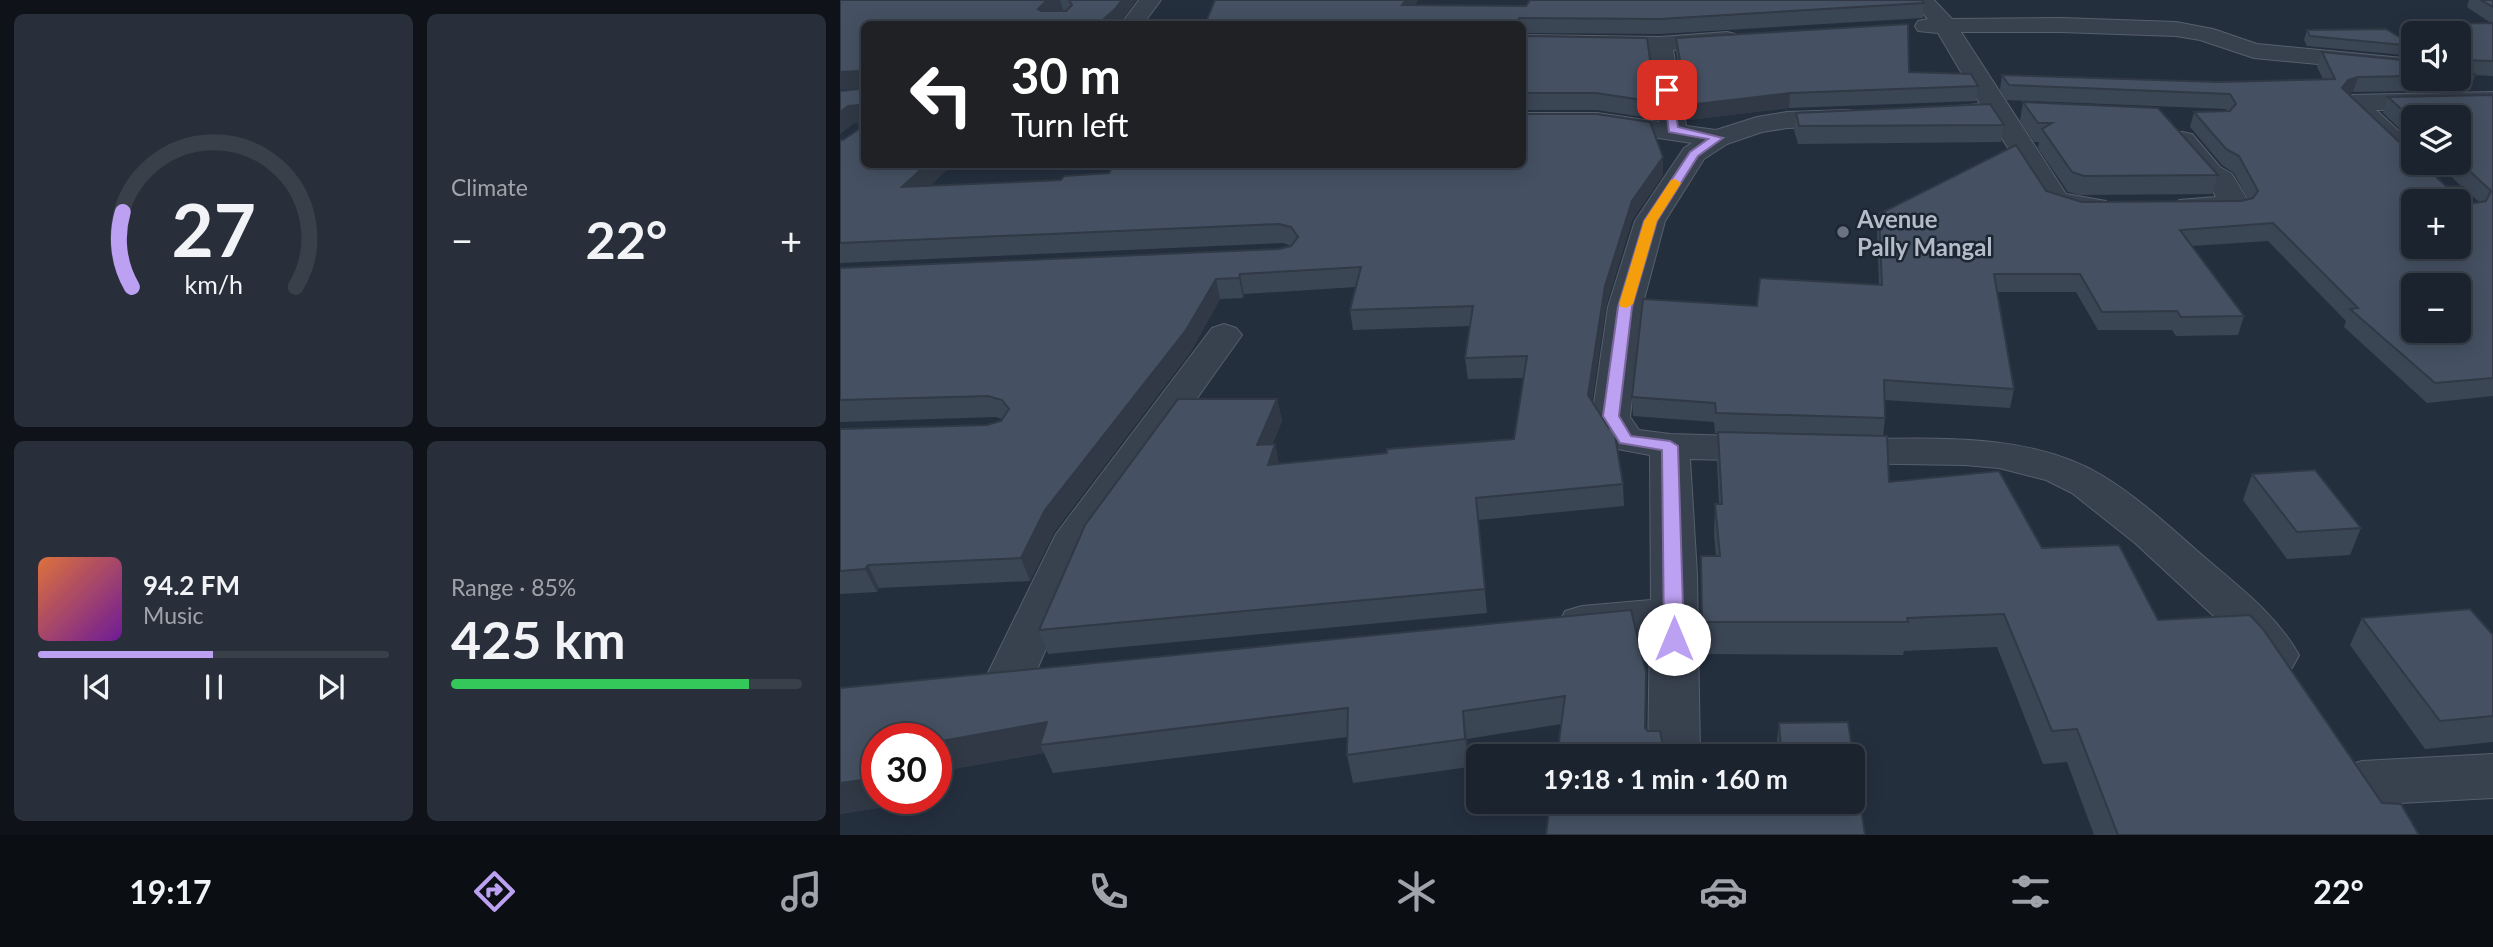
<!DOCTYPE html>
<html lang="en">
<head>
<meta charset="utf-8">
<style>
  body { margin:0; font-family:Lato,sans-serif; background:#282f3a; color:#f1f3f6; height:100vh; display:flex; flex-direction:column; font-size:26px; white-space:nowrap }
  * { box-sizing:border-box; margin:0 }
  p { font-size:23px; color:#a0a4aa }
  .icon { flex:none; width:38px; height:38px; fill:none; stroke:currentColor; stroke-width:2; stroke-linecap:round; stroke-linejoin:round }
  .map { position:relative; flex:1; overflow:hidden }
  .panel { display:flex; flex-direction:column; gap:14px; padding:14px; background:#0f1319; width:840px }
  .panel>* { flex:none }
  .top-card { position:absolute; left:21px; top:21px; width:665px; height:147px; border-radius:10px; box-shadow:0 4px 18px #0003,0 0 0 2px #39404a; background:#202124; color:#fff; overflow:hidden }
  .controls { position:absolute; left:1561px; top:21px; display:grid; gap:14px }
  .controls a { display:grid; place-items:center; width:70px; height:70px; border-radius:10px; background:#1b232e; box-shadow:0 4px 18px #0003,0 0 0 2px #39404a; font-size:35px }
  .speed { position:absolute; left:21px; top:723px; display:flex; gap:14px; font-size:35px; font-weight:700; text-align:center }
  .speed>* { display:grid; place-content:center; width:91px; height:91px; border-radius:50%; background:#1b232e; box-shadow:0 4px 18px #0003,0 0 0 2px #39404a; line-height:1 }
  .speed .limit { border:10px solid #d22; background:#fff; color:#111 }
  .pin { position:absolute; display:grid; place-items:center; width:60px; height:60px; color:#fff; margin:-30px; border-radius:14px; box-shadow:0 4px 10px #0006 }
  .me { position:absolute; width:77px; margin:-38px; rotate:0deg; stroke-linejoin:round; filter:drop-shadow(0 0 5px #0008) }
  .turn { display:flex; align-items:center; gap:24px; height:147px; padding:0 35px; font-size:32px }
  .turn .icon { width:91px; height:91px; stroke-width:2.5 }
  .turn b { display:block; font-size:49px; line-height:60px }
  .big { font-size:52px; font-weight:700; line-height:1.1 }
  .panel .tile { flex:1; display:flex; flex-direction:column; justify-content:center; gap:10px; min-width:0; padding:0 24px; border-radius:10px; background:#282f3a }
  .panel .dial { align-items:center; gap:0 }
  .dial svg { height:182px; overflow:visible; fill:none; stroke:#39404a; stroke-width:7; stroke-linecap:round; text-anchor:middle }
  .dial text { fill:#f1f3f6; stroke:none }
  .song { display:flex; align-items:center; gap:21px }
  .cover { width:84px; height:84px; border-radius:10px; background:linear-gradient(135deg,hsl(20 70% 55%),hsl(280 70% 35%)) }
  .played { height:7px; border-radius:4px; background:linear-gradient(90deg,#bca0f2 50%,#39404a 50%) }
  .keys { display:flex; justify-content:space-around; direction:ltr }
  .heat { display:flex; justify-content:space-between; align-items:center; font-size:38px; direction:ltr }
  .charge { height:10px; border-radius:5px; background:linear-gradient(90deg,#34c759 85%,#39404a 0) }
  .panel .tiles { flex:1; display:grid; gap:14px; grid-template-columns:repeat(2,1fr) }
  .trip { position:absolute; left:626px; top:744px; width:399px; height:70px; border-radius:10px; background:#1b232e; box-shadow:0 4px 18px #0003,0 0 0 2px #39404a; font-weight:700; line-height:70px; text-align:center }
  .dock { display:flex; height:112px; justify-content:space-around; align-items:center; background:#0b0e12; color:#a0a4aa }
  .dock .icon { width:49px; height:49px }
  .dock .active { color:#bca0f2 }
  .dock b { font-size:32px; color:#f1f3f6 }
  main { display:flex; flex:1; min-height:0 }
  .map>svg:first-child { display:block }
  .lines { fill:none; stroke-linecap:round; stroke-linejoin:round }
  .minor-casing { stroke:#565f6c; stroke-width:2 }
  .minor { fill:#38414e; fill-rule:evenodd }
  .wall { fill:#3b4654; fill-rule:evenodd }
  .shaded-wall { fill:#303945 }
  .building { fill:#455162; stroke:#303945; stroke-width:2; fill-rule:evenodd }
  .route { fill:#bca0f2; stroke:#7a689d; stroke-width:2 }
  .slow { fill:#f59e0b }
  .worship-dot { fill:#6b7280; stroke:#1d2633; stroke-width:2.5 }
  .labels { text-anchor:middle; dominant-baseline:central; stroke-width:5; stroke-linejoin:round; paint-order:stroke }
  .poi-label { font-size:24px; font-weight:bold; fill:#b4bcc9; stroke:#1d2633; text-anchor:start }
</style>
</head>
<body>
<main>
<section class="panel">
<div class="tiles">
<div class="tile dial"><svg viewBox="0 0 100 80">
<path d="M14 69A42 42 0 1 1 86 69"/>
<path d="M14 69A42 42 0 0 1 10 36" stroke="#bca0f2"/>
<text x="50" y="56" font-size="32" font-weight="700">27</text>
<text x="50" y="72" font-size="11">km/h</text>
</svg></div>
<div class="tile"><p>Climate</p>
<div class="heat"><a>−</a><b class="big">22°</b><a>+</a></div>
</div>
<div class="tile">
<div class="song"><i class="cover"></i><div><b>94.2 FM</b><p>Music</p></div></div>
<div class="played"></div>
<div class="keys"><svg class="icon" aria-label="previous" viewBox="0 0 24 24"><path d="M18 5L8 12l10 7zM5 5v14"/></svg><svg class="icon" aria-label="pause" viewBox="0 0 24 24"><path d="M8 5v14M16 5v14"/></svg><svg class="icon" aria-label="next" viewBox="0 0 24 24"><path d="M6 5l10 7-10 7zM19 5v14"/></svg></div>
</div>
<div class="tile"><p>Range · 85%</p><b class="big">425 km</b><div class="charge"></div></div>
</div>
</section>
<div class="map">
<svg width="1653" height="835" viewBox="0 0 1653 835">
  <rect width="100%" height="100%" fill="#242f3e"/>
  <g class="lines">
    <g class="minor-casing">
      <g id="minor">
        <polygon points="299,0 321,0 303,24 281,24"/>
        <polygon points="1071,0 1094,0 1112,19 1221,18 1336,22 1373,29 1417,44 1573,59 1573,73 1414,58 1360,40 1336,36 1221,32 1121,32 1226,194 1266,201 1270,207 1266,213 1239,216 1205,206 1149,118 1104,122 1095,120 1091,114 1095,108 1140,104 1098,33 1078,31 1075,26 1078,21 1088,19"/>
        <polygon points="887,32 895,34 898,39 895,44 833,50 846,126 876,130 917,117 947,112 1009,110 1018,112 1022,118 1018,124 1009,126 947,128 922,132 887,144 864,159 825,221 802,307 790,417 799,430 830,434 929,437 943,440 949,449 943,458 929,461 850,459 857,575 860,756 808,756 810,633 742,640 725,635 719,623 725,611 742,606 811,600 810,455 772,448 752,417 768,307 795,221 844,148 852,143 757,129 682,129 682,113 757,113 819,122 809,51 682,49 682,35 820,37"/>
        <polygon points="1653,92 1653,108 1536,110 1573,144 1573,163 1584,163 1573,167 1563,165 1500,103 1504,98 1513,95"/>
        <path d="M1342,132L1352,134L1380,167L1392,174L1411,206L1407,212C1386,217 1360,217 1339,212L1335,206L1339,200L1376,197L1370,185L1360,179L1328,140L1332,134Z"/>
        <polygon points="384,324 396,328 402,335 251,547 187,692 170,698 153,692 145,679 216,534 372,328"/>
        <path d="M996,439C1082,440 1186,429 1263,476C1299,498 1331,528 1363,556C1398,586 1436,614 1459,655L1452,668L1435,673L1418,668L1377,619L1295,543L1232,493L1206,480L1159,468L1125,465L996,463L982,460L976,451L982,442Z"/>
        <polygon points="1653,754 1653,798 1522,805 1503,799 1495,783 1503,767 1522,761"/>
        <polygon points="808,802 862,802 863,835 807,835"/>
      </g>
    </g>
    <use href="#minor" class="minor"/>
  </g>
  <g class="wall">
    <polygon points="0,0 296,0 279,24 24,24 24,164 113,164 90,186 823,157 823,175 792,220 766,306 752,400 783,484 784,506 638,520 647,613 208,654 199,630 437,399 442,421 432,445 435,444 439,464 674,439 684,378 628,379 625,358 630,326 513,330 510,310 516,287 404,294 403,298 380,299 351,351 214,532 190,581 39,588 37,592 0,594 0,429 147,425 161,421 162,419 156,417 0,422 0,268 439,249 451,246 443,243 0,263 0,140 3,140 19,129 19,123 14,123 0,134 0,91 19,89 19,88 0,89"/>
    <polygon points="578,0 574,6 686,6 1084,3 1083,18 820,34 682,33 682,24 365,24"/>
    <path d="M1629,0H1653V76L1635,75L1630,90L1513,92L1508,94L1606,186L1622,187L1597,163H1619V117H1573V141L1543,113L1548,97L1653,95V396L1587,403L1504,327L1506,321L1428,241L1352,246L1404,316L1398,335L1336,336L1332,330H1258L1236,292H1157L1174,389L1170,408L1045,400V418L1043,436L1049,482L1202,548L1318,620L1579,835H1254L1227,762L1203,764L1157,647L1064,651L1063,655L861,654V556H876L874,535L875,504H879L877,462L878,433H875L874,422L793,416L792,397L917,306L1039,285L1037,232L1039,214L1206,191L1242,202L1401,201L1408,199L1394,173L1382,165L1350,127L1354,112L1387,111L1386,109L1166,100L1160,90L1162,75L1378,82L1483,79L1477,67L1482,52L1573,61V79H1619V33H1586L1590,24L1651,23L1627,7ZM1623,188L1628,192L1639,202L1635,203L1625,202Z"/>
    <polygon points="1467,30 1573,45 1573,56 1467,46 1464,40"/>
    <polygon points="682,36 816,102 816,119 757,110 682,110"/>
    <polygon points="836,38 1069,72 1138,86 1136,101 949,108 848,120 836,52"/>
    <polygon points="1183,102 1378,175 1372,194 1240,195 1228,192 1198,148 1199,142 1194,142 1180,121"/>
    <polygon points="956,113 1164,125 1161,142 958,144 954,130"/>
    <polygon points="1412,474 1521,528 1510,555 1447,559 1403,500"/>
    <polygon points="791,610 806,672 806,729 808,731 820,731 824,751 936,750 939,723 1008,722 1025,835 706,835 710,802 806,802 806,809 864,809 864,802 1013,802 1013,756 717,756 721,724 627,739 629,767 513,783 507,755 507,737 213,773 204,753 96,772 96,738 37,738 37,798 77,798 76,802 0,814 0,688"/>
    <polygon points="1522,618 1653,635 1653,742 1585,749 1510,645"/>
  </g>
  <g class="shaded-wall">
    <polygon points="207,0 220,0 223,10 213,12 202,24 198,9"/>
    <polygon points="282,0 296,0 279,24 258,24"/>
    <polygon points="566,0 578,0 564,21 562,5"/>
    <polygon points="19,71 24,87 0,89 0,72"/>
    <polygon points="1518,77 1513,92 1503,96 1502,88 1508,80"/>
    <polygon points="950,93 949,108 848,120 848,105"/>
    <polygon points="19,105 24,122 14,123 0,134 0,112 8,106"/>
    <polygon points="823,157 823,175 792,220 766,306 749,417 748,395 765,286 792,201"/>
    <polygon points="87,164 113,164 69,206 62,187"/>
    <polygon points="400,274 404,294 403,298 399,278"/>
    <polygon points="376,279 380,299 351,351 214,532 190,581 181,558 205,510"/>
    <polygon points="437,399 442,421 422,467 417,445"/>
    <polygon points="435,444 440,467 428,465"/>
    <polygon points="28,565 39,588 37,592 25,569"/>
    <polygon points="623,711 627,739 629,767 625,739"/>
    <polygon points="207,722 200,745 204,753 96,772 96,742"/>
    <polygon points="37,778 37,798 77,798 76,802 0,814 0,783"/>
  </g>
  <g class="building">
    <polygon points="0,0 207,0 198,9 201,11 226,11 232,5 229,0 282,0 275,9 258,24 24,24 24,164 87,164 62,187 221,180 224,176 269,173 274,164 682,164 682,114 756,114 810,122 823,157 792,201 765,286 748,395 769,428 774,429 783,484 636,498 645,589 199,630 245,525 338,399 437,399 417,445 435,444 428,465 547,453 547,449 674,439 687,356 625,358 633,306 510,310 521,267 400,274 399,278 376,279 346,330 205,510 181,558 28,565 25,569 0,571 0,429 147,425 161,421 169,409 162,400 148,396 0,400 0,268 439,249 451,246 458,237 451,227 439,224 0,243 0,140 3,140 19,129 19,105 8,106 0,112 0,91 19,89 19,71 0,72"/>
    <polygon points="375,0 566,0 562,5 686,6 690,0 1082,0 1084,3 820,19 679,18 679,24 365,24"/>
    <polygon points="1641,0 1653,0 1653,7"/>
    <polygon points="1653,23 1653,61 1619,60 1619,33 1590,33 1590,24"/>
    <polygon points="1068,24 1069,72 1131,74 1138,86 950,93 848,105 836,38"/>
    <polygon points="1546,29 1573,45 1573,46 1470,36 1467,30"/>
    <polygon points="682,36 807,38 816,102 756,93 682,93"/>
    <path d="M1482,52L1573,61V76L1518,77L1508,80L1502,88L1573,155V163H1581L1606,186L1623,187L1625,202L1635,203L1646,201L1651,191L1619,161V117H1573V120L1548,97L1653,95V378L1595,383L1510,309L1518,308L1433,223L1340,230L1404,316L1341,317L1337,311L1262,312L1240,274H1154L1174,389L1044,380L1045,418L876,413L875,403L792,397L803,299L917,306L920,278L1042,285L1039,214L1176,145L1206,191L1242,202L1401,201L1413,198L1418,191L1399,156L1386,149L1354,112L1390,111L1396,104L1390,94L1169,85L1162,75L1378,82L1495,79ZM1573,201H1619V247H1573ZM1573,285H1619V331H1573Z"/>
    <polygon points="1619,65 1636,75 1619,75"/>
    <polygon points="1183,102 1318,108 1378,175 1244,176 1232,172 1202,129 1212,123 1198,123"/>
    <polygon points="1150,104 1164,125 959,126 956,113"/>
    <polygon points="878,432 1047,436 1049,482 1159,471 1202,548 1279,545 1318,620 1410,615 1423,629 1542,803 1561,804 1579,835 1278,835 1237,729 1212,731 1164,614 1067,618 1068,622 862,622 861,556 880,556 875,504 882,504"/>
    <polygon points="1475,470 1521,528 1457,532 1412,474"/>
    <polygon points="1630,609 1653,635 1653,716 1600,721 1522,618"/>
    <polygon points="791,610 806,672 805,728 808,731 820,731 824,751 941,750 939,723 1008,722 1025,835 706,835 710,802 805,802 805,809 866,809 865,802 1013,802 1013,756 717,756 725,696 623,711 625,739 507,755 508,708 200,745 207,722 96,742 96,738 37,738 37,778 0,783 0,688"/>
  </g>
  <polygon class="route" points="823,87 832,90 838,127 883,138 858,156 817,221 792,307 779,416 791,436 830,441 838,446 844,639 841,644 834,646 827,644 824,639 822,450 780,443 763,416 778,307 804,221 850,152 868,139 829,132"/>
  <polygon class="slow" points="835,179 841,183 817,221 793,304 786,308 781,307 779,304 804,221 831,180"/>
  <circle class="worship-dot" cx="1003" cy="232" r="7"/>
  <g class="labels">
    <g class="poi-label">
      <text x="1017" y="218">Avenue<tspan x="1017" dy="28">Pally Mangal</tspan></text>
    </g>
  </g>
</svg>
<div class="controls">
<a><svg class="icon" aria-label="sound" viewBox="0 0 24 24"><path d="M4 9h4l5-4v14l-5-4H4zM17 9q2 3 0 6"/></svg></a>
<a><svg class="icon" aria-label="layers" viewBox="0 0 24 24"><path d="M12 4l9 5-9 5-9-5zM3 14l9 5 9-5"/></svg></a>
<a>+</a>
<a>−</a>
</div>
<div class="speed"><div class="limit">30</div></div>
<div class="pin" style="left:827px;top:90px;background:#d93025"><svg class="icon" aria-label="arrive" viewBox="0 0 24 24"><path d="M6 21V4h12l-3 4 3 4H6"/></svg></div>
<svg class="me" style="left:834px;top:639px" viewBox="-20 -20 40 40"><circle r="19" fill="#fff"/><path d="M0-13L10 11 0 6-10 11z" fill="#bca0f2"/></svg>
<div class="trip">19:18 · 1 min · 160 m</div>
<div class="top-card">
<div class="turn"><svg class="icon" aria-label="left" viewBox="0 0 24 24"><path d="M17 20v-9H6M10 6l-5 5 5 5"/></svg><div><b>30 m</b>Turn left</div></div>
</div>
</div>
</main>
<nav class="dock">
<b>19:17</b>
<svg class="icon active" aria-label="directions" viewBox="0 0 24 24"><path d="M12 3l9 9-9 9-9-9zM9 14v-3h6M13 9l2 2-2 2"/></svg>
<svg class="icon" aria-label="music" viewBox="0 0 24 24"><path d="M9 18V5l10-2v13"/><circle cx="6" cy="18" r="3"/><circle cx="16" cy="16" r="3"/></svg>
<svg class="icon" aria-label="phone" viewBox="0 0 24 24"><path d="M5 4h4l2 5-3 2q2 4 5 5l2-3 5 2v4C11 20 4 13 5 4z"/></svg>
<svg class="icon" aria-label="climate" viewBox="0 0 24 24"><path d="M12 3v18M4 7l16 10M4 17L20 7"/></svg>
<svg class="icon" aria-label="car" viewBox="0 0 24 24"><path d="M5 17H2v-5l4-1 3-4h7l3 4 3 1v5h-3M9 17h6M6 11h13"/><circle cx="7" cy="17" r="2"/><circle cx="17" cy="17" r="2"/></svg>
<svg class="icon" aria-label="filters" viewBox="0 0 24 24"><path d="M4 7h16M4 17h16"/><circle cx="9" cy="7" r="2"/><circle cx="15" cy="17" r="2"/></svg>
<b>22°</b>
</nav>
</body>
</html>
